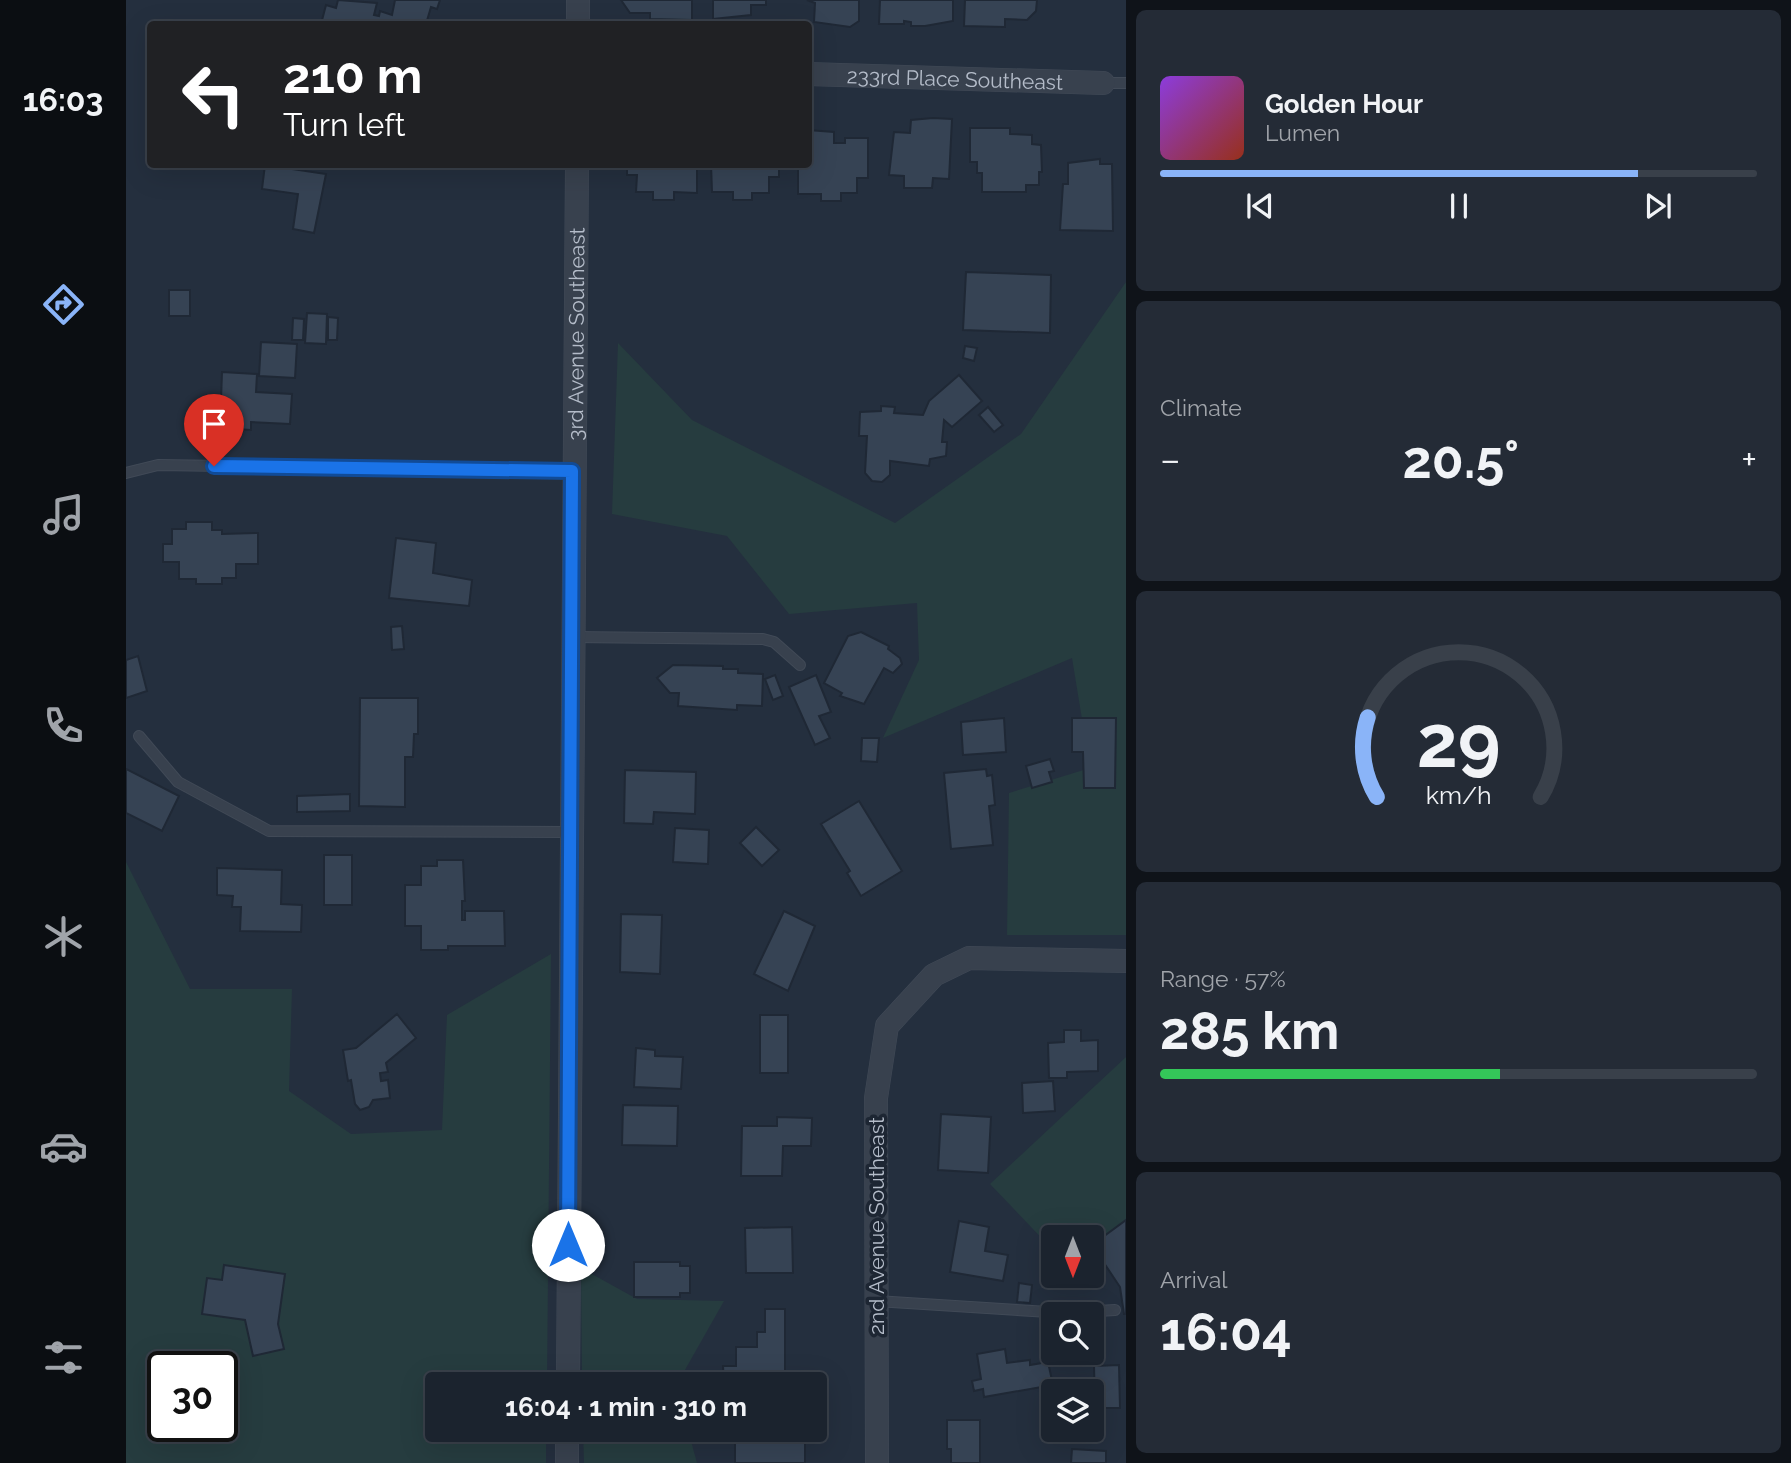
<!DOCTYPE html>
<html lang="en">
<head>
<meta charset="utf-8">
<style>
  body { margin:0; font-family:Raleway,sans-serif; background:#242b36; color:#f1f3f6; height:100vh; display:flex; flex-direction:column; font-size:26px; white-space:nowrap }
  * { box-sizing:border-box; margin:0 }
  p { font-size:23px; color:#a0a4aa }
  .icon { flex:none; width:38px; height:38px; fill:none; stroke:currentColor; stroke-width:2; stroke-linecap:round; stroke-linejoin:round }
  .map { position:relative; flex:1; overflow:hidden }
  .side { display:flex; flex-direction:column; gap:10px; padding:10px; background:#0f1319; width:665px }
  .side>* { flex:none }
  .banner { position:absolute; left:21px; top:21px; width:665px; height:147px; border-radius:7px; box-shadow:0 7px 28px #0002,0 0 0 2px #39404a; background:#202124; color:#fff; overflow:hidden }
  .needle { width:46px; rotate:180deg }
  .fabs { position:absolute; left:915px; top:1225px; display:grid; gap:14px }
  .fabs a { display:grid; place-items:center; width:63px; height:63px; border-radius:7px; background:#1b232e; box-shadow:0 7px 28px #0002,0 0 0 2px #39404a; font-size:35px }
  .speed { position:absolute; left:21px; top:1351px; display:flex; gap:14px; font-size:35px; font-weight:700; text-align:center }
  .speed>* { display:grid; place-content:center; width:91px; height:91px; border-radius:50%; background:#1b232e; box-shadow:0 7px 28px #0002,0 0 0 2px #39404a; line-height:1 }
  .speed .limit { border:4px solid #111; border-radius:10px; background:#fff; color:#111 }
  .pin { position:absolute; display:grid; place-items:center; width:60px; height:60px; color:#fff; margin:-72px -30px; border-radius:50% 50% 50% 0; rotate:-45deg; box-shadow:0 0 7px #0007 }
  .pin .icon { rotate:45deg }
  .me { position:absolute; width:77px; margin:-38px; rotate:0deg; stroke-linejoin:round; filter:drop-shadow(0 0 5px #0008) }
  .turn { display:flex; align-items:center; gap:24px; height:147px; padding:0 21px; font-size:32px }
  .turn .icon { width:91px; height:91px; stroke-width:2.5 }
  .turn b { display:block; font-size:49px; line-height:60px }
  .big { font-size:52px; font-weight:700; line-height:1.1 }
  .side .card { flex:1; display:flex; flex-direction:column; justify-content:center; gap:10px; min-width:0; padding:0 24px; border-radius:10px; background:#242b36 }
  .side .dial { align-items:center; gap:0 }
  .dial svg { height:182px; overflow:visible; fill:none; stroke:#39404a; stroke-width:7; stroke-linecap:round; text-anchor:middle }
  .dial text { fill:#f1f3f6; stroke:none }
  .song { display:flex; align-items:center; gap:21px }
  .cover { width:84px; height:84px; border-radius:10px; background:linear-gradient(135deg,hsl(270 70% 55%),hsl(10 70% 35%)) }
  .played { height:7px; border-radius:4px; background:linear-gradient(90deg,#8ab4f8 80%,#39404a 80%) }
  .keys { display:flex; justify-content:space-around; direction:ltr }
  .heat { display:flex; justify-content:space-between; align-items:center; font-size:38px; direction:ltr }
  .charge { height:10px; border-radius:5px; background:linear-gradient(90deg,#34c759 57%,#39404a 0) }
  .trip { position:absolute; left:299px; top:1372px; width:402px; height:70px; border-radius:7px; background:#1b232e; box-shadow:0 7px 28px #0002,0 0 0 2px #39404a; font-weight:700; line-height:70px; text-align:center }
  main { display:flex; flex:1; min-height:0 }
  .dock { display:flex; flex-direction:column; width:126px; justify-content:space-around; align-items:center; background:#0b0e12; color:#a0a4aa }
  .dock .icon { width:49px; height:49px }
  .dock .on { color:#8ab4f8 }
  .dock b { font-size:32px; color:#f1f3f6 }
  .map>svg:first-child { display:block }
  .green { fill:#263c3f; fill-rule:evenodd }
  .building { fill:#364354; stroke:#1f2835; stroke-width:2 }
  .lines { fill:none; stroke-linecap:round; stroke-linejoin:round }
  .lane-casing { stroke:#414a57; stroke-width:12 }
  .street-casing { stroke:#414a57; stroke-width:24 }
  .lane { stroke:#38414e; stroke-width:10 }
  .street { stroke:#38414e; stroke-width:23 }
  .route-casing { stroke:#114b97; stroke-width:18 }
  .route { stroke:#1a73e8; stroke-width:12 }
  .labels { text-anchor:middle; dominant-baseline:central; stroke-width:7; stroke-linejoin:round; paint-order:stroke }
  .street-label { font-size:21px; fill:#b4bcc9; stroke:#1d2633 }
</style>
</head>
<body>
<main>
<nav class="dock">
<b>16:03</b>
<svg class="icon on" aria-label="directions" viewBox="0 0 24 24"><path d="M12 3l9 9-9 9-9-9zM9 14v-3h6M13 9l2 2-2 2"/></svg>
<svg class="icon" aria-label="music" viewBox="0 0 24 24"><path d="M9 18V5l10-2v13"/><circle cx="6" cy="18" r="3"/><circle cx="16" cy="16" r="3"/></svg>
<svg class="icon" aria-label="phone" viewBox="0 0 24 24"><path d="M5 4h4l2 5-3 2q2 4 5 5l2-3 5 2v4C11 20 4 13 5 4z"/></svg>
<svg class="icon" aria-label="climate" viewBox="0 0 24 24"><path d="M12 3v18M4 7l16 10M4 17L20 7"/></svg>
<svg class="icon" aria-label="car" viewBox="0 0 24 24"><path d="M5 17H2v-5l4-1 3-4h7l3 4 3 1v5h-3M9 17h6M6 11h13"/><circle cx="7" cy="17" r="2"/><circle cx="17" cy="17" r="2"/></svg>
<svg class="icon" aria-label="filters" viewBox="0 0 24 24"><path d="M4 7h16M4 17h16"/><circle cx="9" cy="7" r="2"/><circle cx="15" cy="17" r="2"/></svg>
</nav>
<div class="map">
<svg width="1000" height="1463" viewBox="0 0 1000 1463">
  <rect width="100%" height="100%" fill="#242f3e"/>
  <g class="green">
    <polygon points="1000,282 1000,935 881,935 883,793 964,768 946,658 757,738 793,660 791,603 663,614 601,536 486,514 492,343 566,420 769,523 895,434"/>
    <path d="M0,862L64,989H166L163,1091L225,1134L316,1130L321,1015L425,954L421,1384H312V1430H420V1463H0ZM37,1367H96V1426H37Z"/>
    <polygon points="1000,1057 1000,1228 966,1245 966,1237 928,1237 927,1250 864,1184"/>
    <polygon points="455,1268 511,1299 598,1301 551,1384 456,1384"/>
    <polygon points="457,1430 562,1430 571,1463 458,1463"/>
  </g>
  <g class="building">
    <polygon points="212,0 251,3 248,15 253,16 254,11 266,15 269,0 314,0 311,9 305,7 300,24 195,24 200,5 210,8"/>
    <polygon points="495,0 566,0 566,20 524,19 524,13 504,13"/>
    <polygon points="587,0 640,0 640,5 625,5 625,15 587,19"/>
    <polygon points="681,0 733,0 733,21 724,27 688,22 689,3"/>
    <polygon points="754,0 827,0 827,21 799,26 785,26 785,22 778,21 778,24 753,24"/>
    <polygon points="839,0 911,0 910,11 901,20 879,19 879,27 838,26"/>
    <polygon points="807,118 826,119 823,179 807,178 806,188 778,188 778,176 763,175 768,132 784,133 785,120"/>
    <polygon points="844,128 884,128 884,134 906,135 906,144 915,145 916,172 913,172 913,185 900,185 900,192 856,192 856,173 851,173 851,162 844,162"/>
    <polygon points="682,130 708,132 708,143 719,143 719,138 742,138 742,178 731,178 731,193 715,193 715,201 695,201 695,194 672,194 672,164 682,164"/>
    <polygon points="974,159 974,164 986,164 987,231 934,230 937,184 942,184 942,163"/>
    <polygon points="501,164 571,164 571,193 548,192 548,200 527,200 527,192 510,192 511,175 501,175"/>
    <polygon points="585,164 653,164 653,177 643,177 643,193 626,193 626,200 607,200 607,192 586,192"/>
    <polygon points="139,165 200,174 188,233 167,229 172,194 136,189"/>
    <polygon points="840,272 925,275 924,333 837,330"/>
    <rect x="43" y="290" width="21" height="26"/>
    <polygon points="181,313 201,314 200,344 179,343"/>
    <polygon points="202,317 212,318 211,340 202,340"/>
    <polygon points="167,318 178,319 177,340 166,340"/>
    <polygon points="135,342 171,344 169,378 133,376"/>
    <polygon points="839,346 851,348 848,361 837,358"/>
    <polygon points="96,372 131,374 130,392 166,394 164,424 125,422 125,430 94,428"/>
    <polygon points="833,375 856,401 826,427 818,420 816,442 821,442 820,456 804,459 803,466 764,461 764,475 756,482 746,481 739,473 741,436 733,436 734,412 755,411 755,406 769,407 768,413 797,415 803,401"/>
    <polygon points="862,407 877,425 868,432 853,415"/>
    <polygon points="60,522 86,522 86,530 96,530 96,534 132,533 132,564 110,564 110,578 96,578 96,584 70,584 70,579 53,579 53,562 37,562 37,544 46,544 46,529 60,529"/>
    <polygon points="270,538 310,543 307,573 346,580 343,606 263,598"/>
    <polygon points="276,626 278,649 266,650 265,627"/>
    <polygon points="735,632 763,646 762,649 774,658 776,664 767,673 758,668 738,704 714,696 716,693 698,683 722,636"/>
    <polygon points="12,656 21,691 0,698 0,660"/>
    <polygon points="547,665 597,666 597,669 612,669 612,673 637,674 636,706 611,705 611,710 552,706 553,693 544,693 531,678"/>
    <polygon points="649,675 657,696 647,700 639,679"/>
    <polygon points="690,675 705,712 693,716 704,738 689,745 663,687"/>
    <polygon points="234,698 292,698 292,734 288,734 287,757 279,757 279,807 233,806"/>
    <polygon points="878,718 880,752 837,755 835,722"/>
    <polygon points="946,718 990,718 989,788 958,788 957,752 946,752"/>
    <polygon points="736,738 753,738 751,762 735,761"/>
    <polygon points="924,759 928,771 923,772 926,782 906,788 900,766"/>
    <polygon points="0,769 53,796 36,831 0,813"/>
    <polygon points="860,769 861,776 866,775 869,805 863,806 867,845 825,849 818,773"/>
    <polygon points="499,770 570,772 569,814 528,812 527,824 498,823"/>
    <polygon points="224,794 224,811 171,812 171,796"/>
    <polygon points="733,801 776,871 735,896 721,873 724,871 695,824"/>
    <polygon points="630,827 653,850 636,866 614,843"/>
    <polygon points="549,828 583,830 582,864 547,862"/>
    <rect x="198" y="855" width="28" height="50"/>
    <polygon points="311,860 337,860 339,901 336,901 336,920 339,920 339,911 378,911 379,946 322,946 322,950 295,950 295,926 279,926 279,885 295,885 295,866 311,866"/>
    <polygon points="91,868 156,870 155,904 176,905 175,932 114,931 115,907 106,907 107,896 91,895"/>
    <polygon points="658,911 689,926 662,991 628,974"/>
    <polygon points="495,914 536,915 534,974 494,972"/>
    <polygon points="271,1014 290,1038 260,1063 262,1072 254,1073 255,1081 262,1080 264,1098 247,1100 243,1107 234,1110 229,1104 225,1080 222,1081 217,1050 230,1048"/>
    <rect x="634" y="1015" width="28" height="58"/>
    <polygon points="938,1030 955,1030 955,1041 972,1040 972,1071 941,1072 941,1078 923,1078 922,1043 938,1042"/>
    <polygon points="510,1048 529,1050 529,1056 557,1057 555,1089 508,1087"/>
    <polygon points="927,1081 929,1111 897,1113 896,1083"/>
    <polygon points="497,1105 552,1106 551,1146 496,1145"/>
    <polygon points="815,1114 865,1117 862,1173 812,1170"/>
    <polygon points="651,1117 686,1118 685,1146 657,1146 656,1176 615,1176 616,1126 651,1126"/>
    <polygon points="1000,1220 1000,1314 998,1314 994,1287 966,1245"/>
    <polygon points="833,1221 863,1227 859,1251 882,1255 877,1281 824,1272"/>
    <polygon points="666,1227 667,1273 620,1273 619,1228"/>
    <polygon points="508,1262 554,1262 554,1266 564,1266 564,1293 554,1293 554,1297 508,1297"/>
    <polygon points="98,1265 159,1274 152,1324 158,1349 127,1356 119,1320 76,1314 81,1278 96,1280"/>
    <polygon points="893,1283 906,1285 904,1303 891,1302"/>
    <polygon points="639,1309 659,1309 659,1382 598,1384 597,1366 610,1366 610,1347 631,1347 631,1332 639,1332"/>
    <polygon points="879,1349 881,1363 904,1360 904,1365 922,1362 927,1385 858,1397 857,1389 848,1391 846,1381 855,1379 851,1354"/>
    <polygon points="993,1365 994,1408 969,1408 968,1366"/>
    <polygon points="821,1420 854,1420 854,1463 825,1463 825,1449 821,1449"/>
    <polygon points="609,1430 656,1431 656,1439 679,1439 679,1463 609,1463"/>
    <polygon points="946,1449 980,1451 980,1463 945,1463"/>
  </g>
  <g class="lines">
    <g class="lane-casing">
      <g id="lane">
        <polyline points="977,83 1000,83"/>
        <polyline points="0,473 32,465 446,471"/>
        <polyline points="445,637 637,639 648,642 674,665"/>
        <polyline points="13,736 52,782 143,831 444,832"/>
        <polyline points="750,1301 939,1313 989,1310"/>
      </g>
    </g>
    <g class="street-casing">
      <g id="street">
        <polyline points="452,24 452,0"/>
        <path id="s1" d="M682,74L977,83"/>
        <path id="s2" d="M442,1384L451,164"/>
        <polyline points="441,1463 441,1430"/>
        <polyline points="751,1463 750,1098 761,1026 808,975 843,958 1000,961"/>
      </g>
    </g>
    <use href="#lane" class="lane"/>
    <use href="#street" class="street"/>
  </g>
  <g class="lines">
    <g class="route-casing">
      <polyline id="route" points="88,466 446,471 442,1245"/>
    </g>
    <use href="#route" class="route"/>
  </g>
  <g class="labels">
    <g class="street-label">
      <text stroke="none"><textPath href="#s1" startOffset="147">233rd Place Southeast</textPath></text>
      <text stroke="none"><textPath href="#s2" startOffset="1050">3rd Avenue Southeast</textPath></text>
      <text transform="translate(750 1226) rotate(-90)">2nd Avenue Southeast</text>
    </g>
  </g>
</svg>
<div class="fabs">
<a><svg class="needle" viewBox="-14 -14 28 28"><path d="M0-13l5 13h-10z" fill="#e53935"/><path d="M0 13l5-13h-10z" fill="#a0a4aa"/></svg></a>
<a><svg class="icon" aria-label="search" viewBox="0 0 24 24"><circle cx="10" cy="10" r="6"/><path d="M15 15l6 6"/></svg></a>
<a><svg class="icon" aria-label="layers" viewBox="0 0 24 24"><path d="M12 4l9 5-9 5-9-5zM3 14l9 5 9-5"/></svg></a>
</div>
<div class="speed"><div class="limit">30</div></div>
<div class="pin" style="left:88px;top:466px;background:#d93025"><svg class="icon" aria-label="arrive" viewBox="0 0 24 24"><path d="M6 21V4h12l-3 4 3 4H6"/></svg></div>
<svg class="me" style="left:442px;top:1245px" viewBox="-20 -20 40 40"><circle r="19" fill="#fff"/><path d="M0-13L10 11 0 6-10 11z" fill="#1a73e8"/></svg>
<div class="trip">16:04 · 1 min · 310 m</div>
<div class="banner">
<div class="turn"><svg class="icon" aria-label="left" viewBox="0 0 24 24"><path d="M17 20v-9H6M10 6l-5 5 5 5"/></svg><div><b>210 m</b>Turn left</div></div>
</div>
</div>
<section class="side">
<div class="card">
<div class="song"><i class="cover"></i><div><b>Golden Hour</b><p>Lumen</p></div></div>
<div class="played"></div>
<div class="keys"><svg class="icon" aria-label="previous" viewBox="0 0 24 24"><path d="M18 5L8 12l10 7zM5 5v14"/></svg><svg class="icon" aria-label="pause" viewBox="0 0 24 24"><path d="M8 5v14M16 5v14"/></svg><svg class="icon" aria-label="next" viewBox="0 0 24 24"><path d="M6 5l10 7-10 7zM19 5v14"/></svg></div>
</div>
<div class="card"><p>Climate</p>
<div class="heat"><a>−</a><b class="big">20.5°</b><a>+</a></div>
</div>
<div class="card dial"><svg viewBox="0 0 100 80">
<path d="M14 69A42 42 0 1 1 86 69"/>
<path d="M14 69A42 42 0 0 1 10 34" stroke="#8ab4f8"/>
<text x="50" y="56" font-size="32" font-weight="700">29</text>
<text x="50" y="72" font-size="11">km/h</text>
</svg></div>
<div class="card"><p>Range · 57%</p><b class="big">285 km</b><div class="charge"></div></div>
<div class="card"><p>Arrival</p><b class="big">16:04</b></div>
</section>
</main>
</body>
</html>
